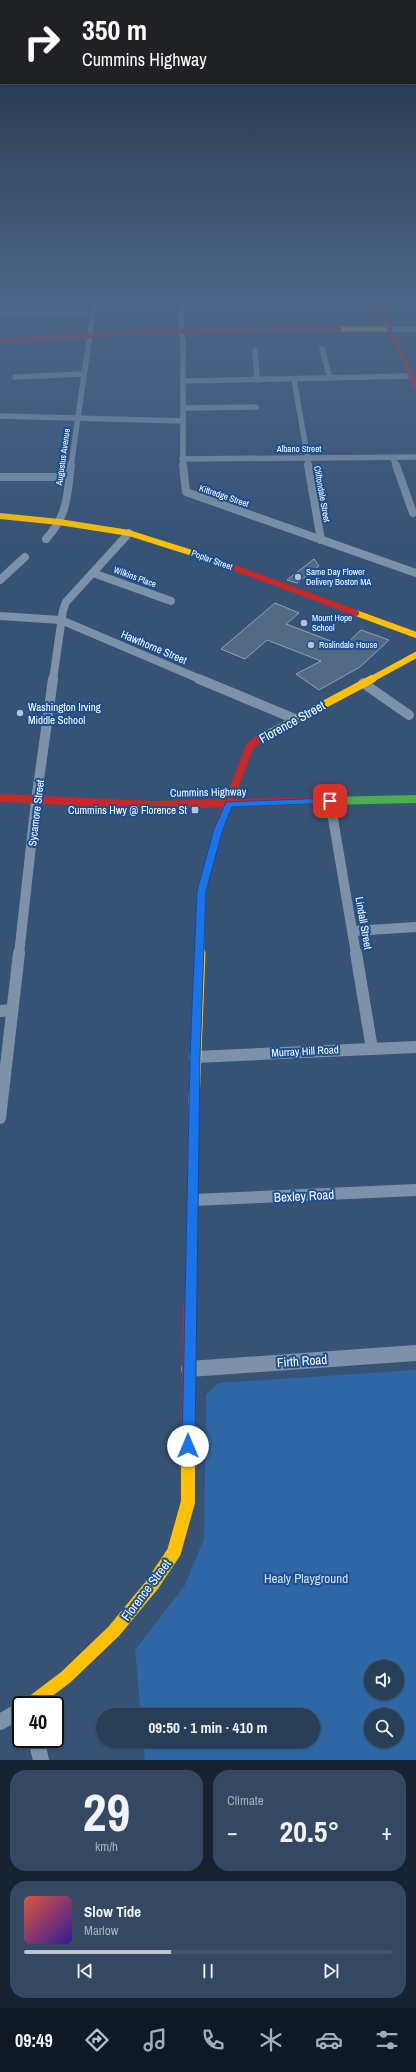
<!DOCTYPE html>
<html lang="en">
<head>
<meta charset="utf-8">
<style>
  body { margin:0; font-family:"Archivo Narrow",sans-serif; background:#344961; color:#f1f3f6; height:100vh; display:flex; flex-direction:column; font-size:15px; white-space:nowrap }
  * { box-sizing:border-box; margin:0 }
  p { font-size:13px; color:#a5aeba }
  .icon { flex:none; width:22px; height:22px; fill:none; stroke:currentColor; stroke-width:2; stroke-linecap:round; stroke-linejoin:round }
  .map { position:relative; height:1760px; overflow:hidden }
  .sheet { display:flex; flex-direction:column; gap:10px; padding:10px; background:#162230; flex:1 }
  .sheet>* { flex:none }
  .guide { position:absolute; left:0px; top:0px; width:416px; height:84px; box-shadow:0 1px 3px #0004,0 0 0 1px #44576d; background:#202124; color:#fff; overflow:hidden }
  .buttons { position:absolute; left:364px; top:1660px; display:grid; gap:8px }
  .buttons a { display:grid; place-items:center; width:40px; height:40px; border-radius:50%; background:#283e57; box-shadow:0 1px 3px #0004,0 0 0 1px #44576d; font-size:20px }
  .speed { position:absolute; left:12px; top:1696px; display:flex; gap:8px; font-size:20px; font-weight:700; text-align:center }
  .speed>* { display:grid; place-content:center; width:52px; height:52px; border-radius:50%; background:#283e57; box-shadow:0 1px 3px #0004,0 0 0 1px #44576d; line-height:1 }
  .speed .limit { border:2px solid #111; border-radius:6px; background:#fff; color:#111 }
  .pin { position:absolute; display:grid; place-items:center; width:34px; height:34px; color:#fff; margin:-17px; border-radius:8px; box-shadow:0 2px 6px #0006 }
  .me { position:absolute; width:44px; margin:-22px; rotate:0deg; stroke-linejoin:round; filter:drop-shadow(0 0 3px #0008) }
  .turn { display:flex; align-items:center; gap:14px; height:84px; padding:0 16px; font-size:18px }
  .turn .icon { width:52px; height:52px; stroke-width:2.5 }
  .turn b { display:block; font-size:28px; line-height:34px }
  .big { font-size:30px; font-weight:700; line-height:1.1 }
  .sheet .tile { flex:1; display:flex; flex-direction:column; justify-content:center; gap:6px; min-width:0; padding:0 14px; border-radius:16px; background:#344961 }
  .sheet .dial { align-items:center; gap:0 }
  .dial b { font-size:52px; line-height:1 }
  .song { display:flex; align-items:center; gap:12px }
  .cover { width:48px; height:48px; border-radius:6px; background:linear-gradient(135deg,hsl(10 70% 55%),hsl(250 70% 35%)) }
  .played { height:4px; border-radius:2px; background:linear-gradient(90deg,#b9c2ce 40%,#44576d 40%) }
  .keys { display:flex; justify-content:space-around; direction:ltr }
  .heat { display:flex; justify-content:space-between; align-items:center; font-size:22px; direction:ltr }
  .sheet .tiles { flex:1; display:grid; gap:10px; grid-template-columns:1fr 1fr }
  .tile:last-child { grid-column:span 2 }
  .trip { position:absolute; left:96px; top:1708px; width:224px; height:40px; border-radius:20px; background:#283e57; box-shadow:0 1px 3px #0004,0 0 0 1px #44576d; font-weight:700; line-height:40px; text-align:center }
  .menu { display:flex; height:64px; justify-content:space-around; align-items:center; background:#101923; color:#a5aeba }
  .menu .icon { width:28px; height:28px }
  .menu .on { color:#b9c2ce }
  .menu b { font-size:18px; color:#f1f3f6 }
  .map>svg:first-child { display:block }
  .green { fill:#2f66a5; fill-rule:evenodd }
  .building { fill:#526984; stroke:#92a2b6 }
  .lines { fill:none; stroke-linecap:round; stroke-linejoin:round }
  .street-far4 { stroke:#7d92a8; stroke-width:5.5 }
  .street-far3 { stroke:#7d92a8; stroke-width:8 }
  .street-far2 { stroke:#7d92a8; stroke-width:10 }
  .street-far1 { stroke:#7d92a8; stroke-width:12 }
  .street { stroke:#7d92a8; stroke-width:16 }
  .fast { stroke:#4caf50; stroke-width:8 }
  .slow-far4 { stroke:#ffc107; stroke-width:5 }
  .slow-far3 { stroke:#ffc107; stroke-width:6 }
  .slow-far2 { stroke:#ffc107; stroke-width:8 }
  .slow-far1 { stroke:#ffc107; stroke-width:11 }
  .slow { stroke:#ffc107; stroke-width:14 }
  .jam-far4 { stroke:#c62828; stroke-width:5 }
  .jam-far3 { stroke:#c62828; stroke-width:6 }
  .jam-far2 { stroke:#c62828; stroke-width:8 }
  .jam-far1 { stroke:#c62828; stroke-width:11 }
  .jam { stroke:#c62828; stroke-width:14 }
  .route { fill:#1a73e8; stroke:#114b97 }
  .poi-dot { fill:#b9c2ce; stroke:#1b4f8f; stroke-width:1.5 }
  .labels { text-anchor:middle; dominant-baseline:central; stroke-width:4; stroke-linejoin:round; paint-order:stroke }
  .far-street-label { font-size:9px; fill:#fff; stroke:#1b4f8f }
  .far-poi-label { font-size:9px; fill:#fff; stroke:#1b4f8f; text-anchor:start }
  .street-label { font-size:11px; fill:#fff; stroke:#1b4f8f }
  .poi-label { font-size:11px; fill:#fff; stroke:#1b4f8f; text-anchor:start }
  .near-street-label { font-size:13px; fill:#fff; stroke:#1b4f8f }
  .near-park-label { font-size:13px; fill:#cfe3fa; stroke:#1b4f8f }
</style>
</head>
<body>
<div class="map">
<svg width="416" height="1760" viewBox="0 0 416 1760">
  <rect width="100%" height="100%" fill="#365274"/>
  <path class="green" d="M416,1370V1760H145L143,1741H313V1715H141L135,1650L185,1585L204,1539L206,1394L219,1383ZM371,1667H397V1693H371ZM371,1715H397V1741H371Z"/>
  <g class="building">
    <polygon points="314,559 319,566 297,583 287,580"/>
    <polygon points="275,603 299,613 286,624 344,646 361,630 389,640 360,667 319,690 296,674 321,661 267,640 245,659 221,649"/>
  </g>
  <g class="lines">
    <g class="street-far4">
      <polyline points="181,299 181,331 183,343 183,466"/>
      <polyline points="180,303 377,301"/>
      <polyline points="0,314 93,314"/>
      <polyline points="390,329 416,329"/>
      <polyline points="322,349 330,378"/>
      <polyline points="255,350 257,380"/>
      <polyline points="15,377 84,374"/>
      <polyline points="294,379 309,466"/>
      <polyline points="183,381 411,376"/>
      <polyline points="184,408 256,407"/>
      <polyline points="0,416 183,421"/>
      <polyline points="393,458 396,466"/>
      <polyline points="182,459 416,457"/>
      <polyline points="71,466 95,299"/>
    </g>
    <g class="street-far3">
      <polyline points="183,465 186,492 416,573"/>
      <polyline points="308,465 321,540"/>
      <polyline points="396,465 413,513"/>
      <polyline points="0,477 69,477"/>
      <path d="M46,539C68,515 67,496 71,465"/>
      <polyline points="93,573 171,601"/>
      <polyline points="0,580 25,557"/>
      <polyline points="0,616 61,620 202,680"/>
      <polyline points="53,680 63,610 66,602 129,533"/>
    </g>
    <g class="street-far2">
      <polyline points="199,679 295,719"/>
      <polyline points="363,683 409,715"/>
      <polyline points="330,801 356,954"/>
      <polyline points="353,931 416,927"/>
      <polyline points="19,954 36,801 53,679"/>
    </g>
    <g class="street-far1">
      <polyline points="356,953 372,1049"/>
      <polyline points="0,1011 11,1010"/>
      <polyline points="195,1057 416,1047"/>
      <polyline points="0,1118 19,953"/>
      <polyline points="193,1200 416,1190"/>
    </g>
    <g class="street">
      <polyline points="189,1369 416,1353"/>
      <polyline points="0,1722 21,1710"/>
      <polyline points="36,1739 41,1760"/>
    </g>
    <polyline class="fast" points="324,801 416,799"/>
    <polyline class="slow-far4" points="339,329 390,329"/>
    <g class="slow-far3">
      <polyline points="0,516 59,522 129,533 208,558"/>
      <polyline points="356,613 416,635"/>
      <polyline points="370,680 416,655"/>
    </g>
    <g class="slow-far2">
      <polyline points="259,739 372,679"/>
      <polyline points="200,954 202,891 204,884"/>
    </g>
    <polyline class="slow-far1" points="194,1104 200,953"/>
    <polyline class="slow" points="29,1705 66,1677 114,1631 152,1585 174,1552 188,1502 188,1444"/>
    <g class="jam-far4">
      <polyline points="376,299 416,387"/>
      <polyline points="0,341 165,331 339,329"/>
    </g>
    <polyline class="jam-far3" points="208,558 356,613"/>
    <g class="jam-far2">
      <polyline points="0,798 152,805 324,801"/>
      <polyline points="204,884 218,829 250,746 259,739"/>
    </g>
    <polyline class="jam-far1" points="190,1307 194,1104"/>
    <polyline class="jam" points="188,1444 190,1306"/>
  </g>
  <linearGradient id="sky" x2="0" y2="1"><stop stop-color="#1e2d40"/><stop offset="0.55" stop-color="#4c6688"/><stop offset="1" stop-color="#4c6688" stop-opacity="0"/></linearGradient>
  <rect width="416" height="546" fill="url(#sky)"/>
  <polygon class="route" points="330,798 334,801 333,803 232,807 223,829 206,891 200,1057 195,1446 193,1450 188,1452 184,1450 182,1446 190,1057 197,891 214,829 226,802"/>
  <g class="poi-dot">
    <circle cx="298" cy="577" r="4"/>
    <circle cx="304" cy="623" r="4"/>
    <circle cx="311" cy="645" r="4"/>
    <circle cx="20" cy="713" r="4"/>
    <rect x="191" y="806" width="8" height="8" rx="2"/>
  </g>
  <g class="labels">
    <g class="far-street-label">
      <text x="299" y="449">Albano Street</text>
      <text transform="translate(63 457) rotate(-82)">Augustus Avenue</text>
      <text transform="translate(322 494) rotate(80)">Cliftondale Street</text>
      <text transform="translate(224 496) rotate(19)">Kittredge Street</text>
      <text transform="translate(212 560) rotate(20)">Poplar Street</text>
      <text transform="translate(135 577) rotate(20)">Wilkins Place</text>
    </g>
    <g class="far-poi-label">
      <text x="306" y="572">Same Day Flower<tspan x="306" dy="10">Delivery Boston MA</tspan></text>
      <text x="312" y="618">Mount Hope<tspan x="312" dy="10">School</tspan></text>
      <text x="319" y="645">Roslindale House</text>
    </g>
    <g class="street-label">
      <text transform="translate(154 647) rotate(23)">Hawthorne Street</text>
      <text transform="translate(208 792) rotate(-1)">Cummins Highway</text>
      <text transform="translate(36 813) rotate(-83)">Sycamore Street</text>
      <text transform="translate(364 923) rotate(80)">Lindall Street</text>
      <text transform="translate(305 1051) rotate(-3)">Murray Hill Road</text>
    </g>
    <g class="poi-label">
      <text x="28" y="707">Washington Irving<tspan x="28" dy="13">Middle School</tspan></text>
      <text x="187" y="810" text-anchor="end">Cummins Hwy @ Florence St</text>
    </g>
    <g class="near-street-label">
      <text transform="translate(292 722) rotate(-29)">Florence Street</text>
      <text transform="translate(304 1196) rotate(-3)">Bexley Road</text>
      <text transform="translate(302 1361) rotate(-4)">Firth Road</text>
      <text transform="translate(146 1590) rotate(-53)">Florence Street</text>
    </g>
    <g class="near-park-label">
      <text x="306" y="1578">Healy Playground</text>
    </g>
  </g>
</svg>
<div class="buttons">
<a><svg class="icon" aria-label="sound" viewBox="0 0 24 24"><path d="M4 9h4l5-4v14l-5-4H4zM17 9q2 3 0 6"/></svg></a>
<a><svg class="icon" aria-label="search" viewBox="0 0 24 24"><circle cx="10" cy="10" r="6"/><path d="M15 15l6 6"/></svg></a>
</div>
<div class="speed"><div class="limit">40</div></div>
<div class="pin" style="left:330px;top:801px;background:#d93025"><svg class="icon" aria-label="arrive" viewBox="0 0 24 24"><path d="M6 21V4h12l-3 4 3 4H6"/></svg></div>
<svg class="me" style="left:188px;top:1446px" viewBox="-20 -20 40 40"><circle r="19" fill="#fff"/><path d="M0-13L10 11 0 6-10 11z" fill="#1a73e8"/></svg>
<div class="trip">09:50 · 1 min · 410 m</div>
<div class="guide">
<div class="turn"><svg class="icon" aria-label="right" viewBox="0 0 24 24"><path d="M7 20v-9h11M14 6l5 5-5 5"/></svg><div><b>350 m</b>Cummins Highway</div></div>
</div>
</div>
<section class="sheet">
<div class="tiles">
<div class="tile dial"><b>29</b><p>km/h</p></div>
<div class="tile"><p>Climate</p>
<div class="heat"><a>−</a><b class="big">20.5°</b><a>+</a></div>
</div>
<div class="tile">
<div class="song"><i class="cover"></i><div><b>Slow Tide</b><p>Marlow</p></div></div>
<div class="played"></div>
<div class="keys"><svg class="icon" aria-label="previous" viewBox="0 0 24 24"><path d="M18 5L8 12l10 7zM5 5v14"/></svg><svg class="icon" aria-label="pause" viewBox="0 0 24 24"><path d="M8 5v14M16 5v14"/></svg><svg class="icon" aria-label="next" viewBox="0 0 24 24"><path d="M6 5l10 7-10 7zM19 5v14"/></svg></div>
</div>
</div>
</section>
<nav class="menu">
<b>09:49</b>
<svg class="icon on" aria-label="directions" viewBox="0 0 24 24"><path d="M12 3l9 9-9 9-9-9zM9 14v-3h6M13 9l2 2-2 2"/></svg>
<svg class="icon" aria-label="music" viewBox="0 0 24 24"><path d="M9 18V5l10-2v13"/><circle cx="6" cy="18" r="3"/><circle cx="16" cy="16" r="3"/></svg>
<svg class="icon" aria-label="phone" viewBox="0 0 24 24"><path d="M5 4h4l2 5-3 2q2 4 5 5l2-3 5 2v4C11 20 4 13 5 4z"/></svg>
<svg class="icon" aria-label="climate" viewBox="0 0 24 24"><path d="M12 3v18M4 7l16 10M4 17L20 7"/></svg>
<svg class="icon" aria-label="car" viewBox="0 0 24 24"><path d="M5 17H2v-5l4-1 3-4h7l3 4 3 1v5h-3M9 17h6M6 11h13"/><circle cx="7" cy="17" r="2"/><circle cx="17" cy="17" r="2"/></svg>
<svg class="icon" aria-label="filters" viewBox="0 0 24 24"><path d="M4 7h16M4 17h16"/><circle cx="9" cy="7" r="2"/><circle cx="15" cy="17" r="2"/></svg>
</nav>
</body>
</html>
